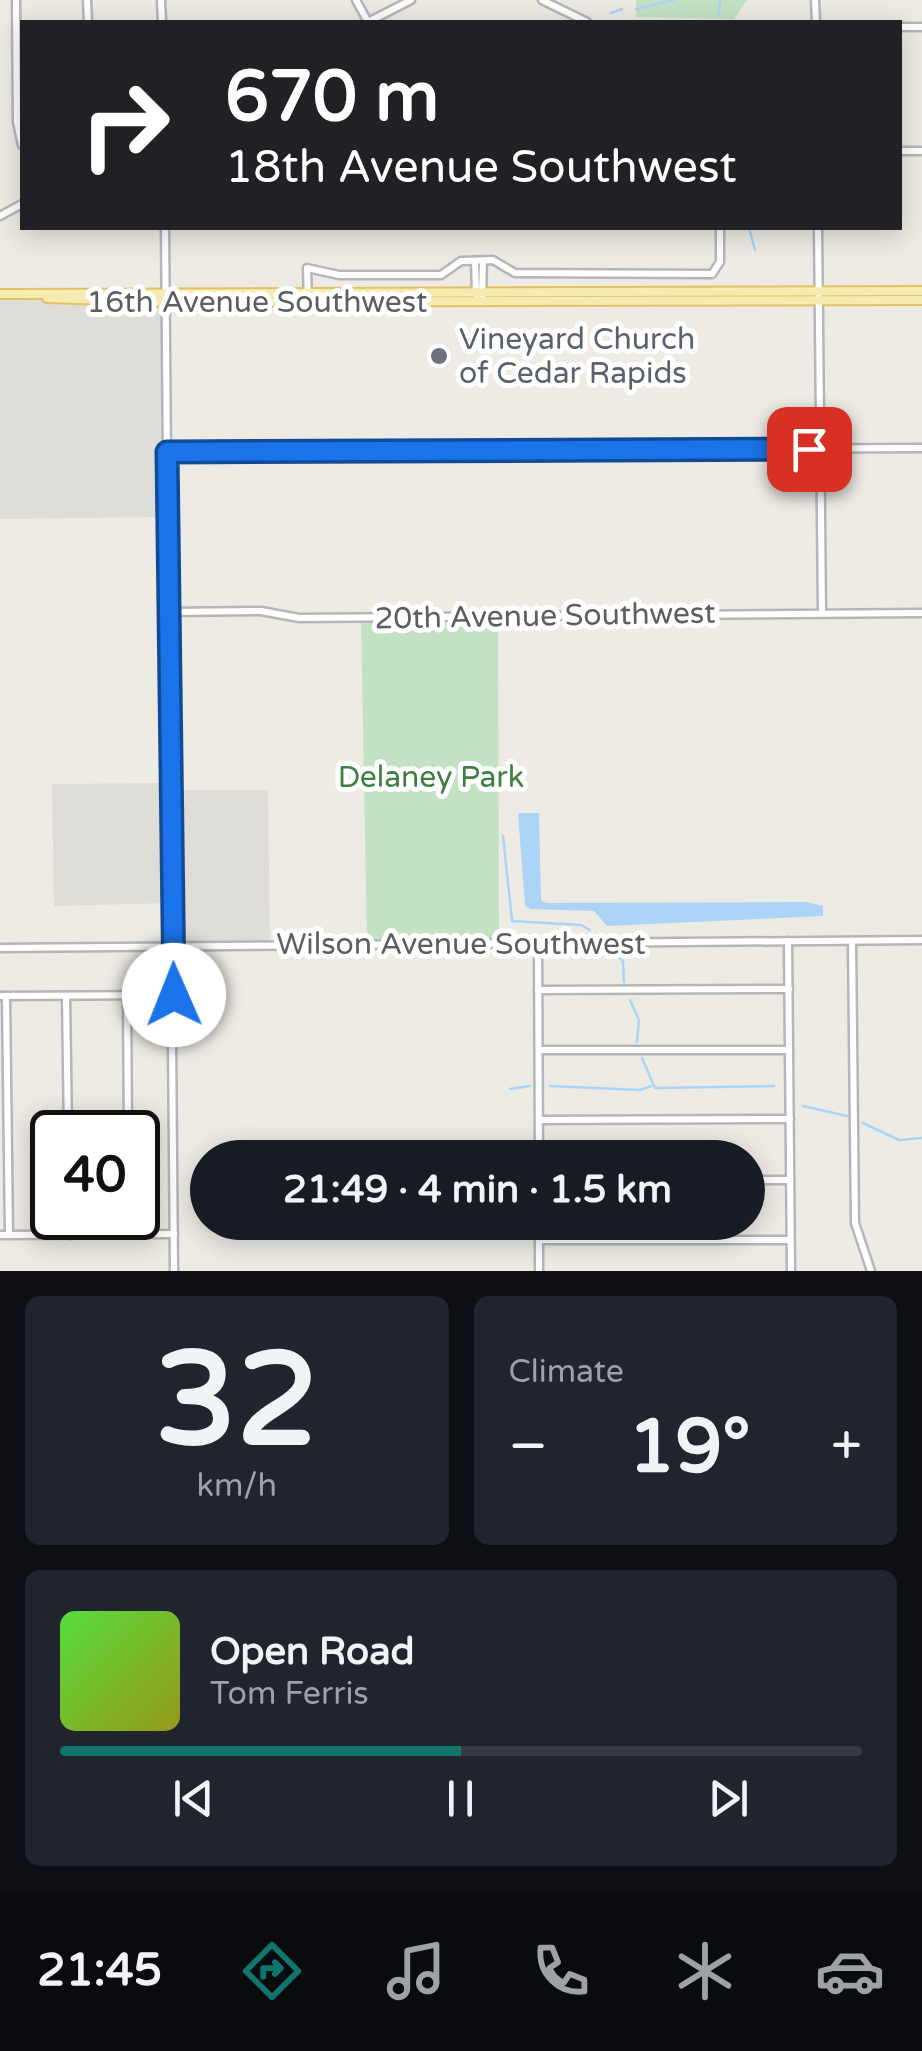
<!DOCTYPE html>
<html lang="en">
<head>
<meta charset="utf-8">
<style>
  body { margin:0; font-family:"Varela Round",sans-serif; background:#20242c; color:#f1f3f6; height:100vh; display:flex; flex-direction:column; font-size:38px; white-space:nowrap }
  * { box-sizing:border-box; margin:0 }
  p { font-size:32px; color:#9ea1a6 }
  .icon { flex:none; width:55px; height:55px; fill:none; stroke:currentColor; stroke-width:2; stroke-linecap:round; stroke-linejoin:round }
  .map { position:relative; height:1271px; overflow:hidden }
  .details { display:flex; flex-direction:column; gap:25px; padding:25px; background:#0d0f14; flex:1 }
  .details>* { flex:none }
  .top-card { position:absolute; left:20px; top:20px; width:882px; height:210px; border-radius:0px; box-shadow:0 5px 25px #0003; background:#202124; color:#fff; overflow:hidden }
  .speed { position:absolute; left:30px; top:1110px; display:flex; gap:20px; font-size:50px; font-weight:700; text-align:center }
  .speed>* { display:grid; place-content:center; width:130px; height:130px; border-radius:50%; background:#171b24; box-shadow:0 5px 25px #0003; line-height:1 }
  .speed .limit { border:5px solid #111; border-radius:15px; background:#fff; color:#111 }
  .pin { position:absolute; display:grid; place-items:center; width:85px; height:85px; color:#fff; margin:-42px; border-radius:20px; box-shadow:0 5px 15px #0006 }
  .me { position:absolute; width:110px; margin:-55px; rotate:359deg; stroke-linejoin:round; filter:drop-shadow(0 0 8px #0008) }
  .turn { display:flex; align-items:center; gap:35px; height:210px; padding:0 40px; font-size:45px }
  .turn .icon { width:130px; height:130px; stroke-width:2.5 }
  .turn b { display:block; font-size:70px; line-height:85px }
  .big { font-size:75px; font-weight:700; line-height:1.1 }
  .details .tile { flex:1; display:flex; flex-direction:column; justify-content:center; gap:15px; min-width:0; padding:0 35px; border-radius:15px; background:#20242c }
  .details .dial { align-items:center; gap:0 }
  .dial b { font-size:130px; line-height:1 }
  .song { display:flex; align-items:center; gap:30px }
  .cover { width:120px; height:120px; border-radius:15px; background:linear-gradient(135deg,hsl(110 70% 55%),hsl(60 70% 35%)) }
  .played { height:10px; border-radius:5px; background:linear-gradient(90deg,#0f766e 50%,#363941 50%) }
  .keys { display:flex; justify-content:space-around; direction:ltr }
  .heat { display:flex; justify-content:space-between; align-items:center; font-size:55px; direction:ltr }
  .details .tiles { flex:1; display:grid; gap:25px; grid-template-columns:1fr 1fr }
  .tile:last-child { grid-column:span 2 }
  .trip { position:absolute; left:190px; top:1140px; width:575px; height:100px; border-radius:50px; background:#171b24; box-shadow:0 5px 25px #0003; font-weight:700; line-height:100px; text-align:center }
  .menu { display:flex; height:160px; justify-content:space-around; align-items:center; background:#090b0e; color:#9ea1a6 }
  .menu .icon { width:70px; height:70px }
  .menu .active { color:#0f766e }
  .menu b { font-size:45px; color:#f1f3f6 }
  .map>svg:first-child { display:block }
  .industrial { fill:#deddd8 }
  .green { fill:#c3e2c3 }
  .water { fill:#abd4f6 }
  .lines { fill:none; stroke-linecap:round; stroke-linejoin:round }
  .stream { stroke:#abd4f6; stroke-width:2.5 }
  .minor-casing { stroke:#b4b6b9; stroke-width:11 }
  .major-casing { stroke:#e2c167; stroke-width:12 }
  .minor { stroke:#fff; stroke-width:6 }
  .major { stroke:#f6ecaf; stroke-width:8 }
  .route-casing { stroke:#114b97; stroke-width:25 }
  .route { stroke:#1a73e8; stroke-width:18 }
  .worship-dot { fill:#6b7280; stroke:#fff; stroke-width:4 }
  .labels { text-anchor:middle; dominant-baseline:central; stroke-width:10; stroke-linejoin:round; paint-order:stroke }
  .street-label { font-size:30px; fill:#5c5f62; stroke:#fff }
  .worship-label { font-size:30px; fill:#5b616d; stroke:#fff; text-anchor:start }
  .park-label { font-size:30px; fill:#3e7f42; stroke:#fff }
</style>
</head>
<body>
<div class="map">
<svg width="922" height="1271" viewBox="0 0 922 1271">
  <rect width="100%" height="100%" fill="#edebe4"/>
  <g class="industrial">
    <polygon points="166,293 168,517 0,519 0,294"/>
    <polygon points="171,783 172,790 268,790 270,946 173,946 172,903 54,906 52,784"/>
  </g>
  <g class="green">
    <polygon points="636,0 747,0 734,19 636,17"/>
    <polygon points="498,616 499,937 445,944 367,944 361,618"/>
  </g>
  <polygon class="water" points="518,813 539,813 541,900 546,903 806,902 823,906 823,916 607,926 594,911 530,909 525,905"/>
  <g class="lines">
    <g class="stream">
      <polyline points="636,9 674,0"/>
      <polyline points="611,13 622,9"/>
      <polyline points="719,14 720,0"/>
      <polyline points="749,228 755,250"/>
      <polyline points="503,836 512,921 581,925 590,930"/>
      <polyline points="616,955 623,961 624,982"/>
      <polyline points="630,1000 639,1020 637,1042"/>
      <polyline points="642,1058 655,1088 774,1086"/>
      <polyline points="550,1086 640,1090 651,1086"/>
      <polyline points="510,1089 530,1086"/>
      <polyline points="803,1106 847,1116"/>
      <polyline points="863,1123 899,1140 922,1138"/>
    </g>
    <g class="minor-casing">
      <g id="minor">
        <polyline points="16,0 17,122 22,145"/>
        <polyline points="87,0 88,22"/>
        <polyline points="161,0 162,22"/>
        <polyline points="356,0 368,22"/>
        <polyline points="542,0 587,22"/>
        <polyline points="815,0 816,22"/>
        <polyline points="368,22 411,0"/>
        <polyline points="900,27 922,27"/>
        <polyline points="900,151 922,151"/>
        <polyline points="0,216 22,204"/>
        <polyline points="165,228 174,1271"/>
        <polyline points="818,228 822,613"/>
        <polyline points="475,261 476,294"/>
        <polyline points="482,296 483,261"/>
        <polyline points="308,302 307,268 339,275 441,275 461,261 493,260 515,273 712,274 720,262 720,228"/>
        <polyline points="167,452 922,448"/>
        <polyline points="169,612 261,611 299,618 922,613"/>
        <polyline points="788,941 791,1271"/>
        <polyline points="852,941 855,1223 871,1271"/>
        <polyline points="538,943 539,1158"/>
        <polyline points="0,948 922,940"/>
        <polyline points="538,990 789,989"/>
        <polyline points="127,995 128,1132"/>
        <polyline points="0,996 174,995"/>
        <polyline points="6,996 9,1235"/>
        <polyline points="66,996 68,1132"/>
        <polyline points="539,1050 789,1050"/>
        <polyline points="539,1120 790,1119"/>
        <polyline points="748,1180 790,1180"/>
        <polyline points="69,1218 70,1235"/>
        <polyline points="129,1218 129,1234"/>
        <polyline points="539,1222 539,1271"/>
        <polyline points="0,1235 174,1234"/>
        <polyline points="539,1240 790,1240"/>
      </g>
    </g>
    <g class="major-casing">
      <g id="major">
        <polyline points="0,294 922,291"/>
        <polyline points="47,298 166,302 922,300"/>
      </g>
    </g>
    <use href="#minor" class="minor"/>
    <use href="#major" class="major"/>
  </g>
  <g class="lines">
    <g class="route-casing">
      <polyline id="route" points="174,995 167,452 809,449"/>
    </g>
    <use href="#route" class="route"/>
  </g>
  <circle class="worship-dot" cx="439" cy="356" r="10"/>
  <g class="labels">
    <g class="street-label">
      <text x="257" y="302">16th Avenue Southwest</text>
      <text transform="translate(545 616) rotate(-1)">20th Avenue Southwest</text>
      <text x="461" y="944">Wilson Avenue Southwest</text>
    </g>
    <g class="worship-label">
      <text x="459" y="339">Vineyard Church<tspan x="459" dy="34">of Cedar Rapids</tspan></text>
    </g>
    <g class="park-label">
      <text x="431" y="777">Delaney Park</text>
    </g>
  </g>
</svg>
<div class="speed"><div class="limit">40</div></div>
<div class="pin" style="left:809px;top:449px;background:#d93025"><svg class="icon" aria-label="arrive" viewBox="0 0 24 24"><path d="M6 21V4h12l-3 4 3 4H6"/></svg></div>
<svg class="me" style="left:174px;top:995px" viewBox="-20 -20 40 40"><circle r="19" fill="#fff"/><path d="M0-13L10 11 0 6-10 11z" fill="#1a73e8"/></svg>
<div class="trip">21:49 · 4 min · 1.5 km</div>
<div class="top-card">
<div class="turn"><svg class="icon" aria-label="right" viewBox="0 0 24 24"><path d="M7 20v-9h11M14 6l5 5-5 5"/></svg><div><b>670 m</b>18th Avenue Southwest</div></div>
</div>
</div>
<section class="details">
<div class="tiles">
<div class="tile dial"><b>32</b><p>km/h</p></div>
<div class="tile"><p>Climate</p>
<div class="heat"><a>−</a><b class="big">19°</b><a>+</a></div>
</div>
<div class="tile">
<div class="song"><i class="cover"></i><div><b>Open Road</b><p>Tom Ferris</p></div></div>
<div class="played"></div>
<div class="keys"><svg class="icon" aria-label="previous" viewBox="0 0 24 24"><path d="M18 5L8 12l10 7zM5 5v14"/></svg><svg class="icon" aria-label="pause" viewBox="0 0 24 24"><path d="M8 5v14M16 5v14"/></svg><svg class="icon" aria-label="next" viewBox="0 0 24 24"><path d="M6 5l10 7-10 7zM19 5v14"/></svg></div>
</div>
</div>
</section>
<nav class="menu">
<b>21:45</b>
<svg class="icon active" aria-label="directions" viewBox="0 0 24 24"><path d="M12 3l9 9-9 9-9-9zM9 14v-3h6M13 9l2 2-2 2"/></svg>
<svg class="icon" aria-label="music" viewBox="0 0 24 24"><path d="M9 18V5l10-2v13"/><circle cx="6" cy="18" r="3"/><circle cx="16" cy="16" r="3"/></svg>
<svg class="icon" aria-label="phone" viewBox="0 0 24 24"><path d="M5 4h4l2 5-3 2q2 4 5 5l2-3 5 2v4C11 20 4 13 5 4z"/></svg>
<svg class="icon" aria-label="climate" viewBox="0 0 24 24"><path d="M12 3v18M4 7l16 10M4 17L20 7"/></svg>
<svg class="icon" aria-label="car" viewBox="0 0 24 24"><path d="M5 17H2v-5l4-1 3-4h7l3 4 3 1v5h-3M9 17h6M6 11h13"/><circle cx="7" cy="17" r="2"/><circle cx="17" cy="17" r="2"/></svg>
</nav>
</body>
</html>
